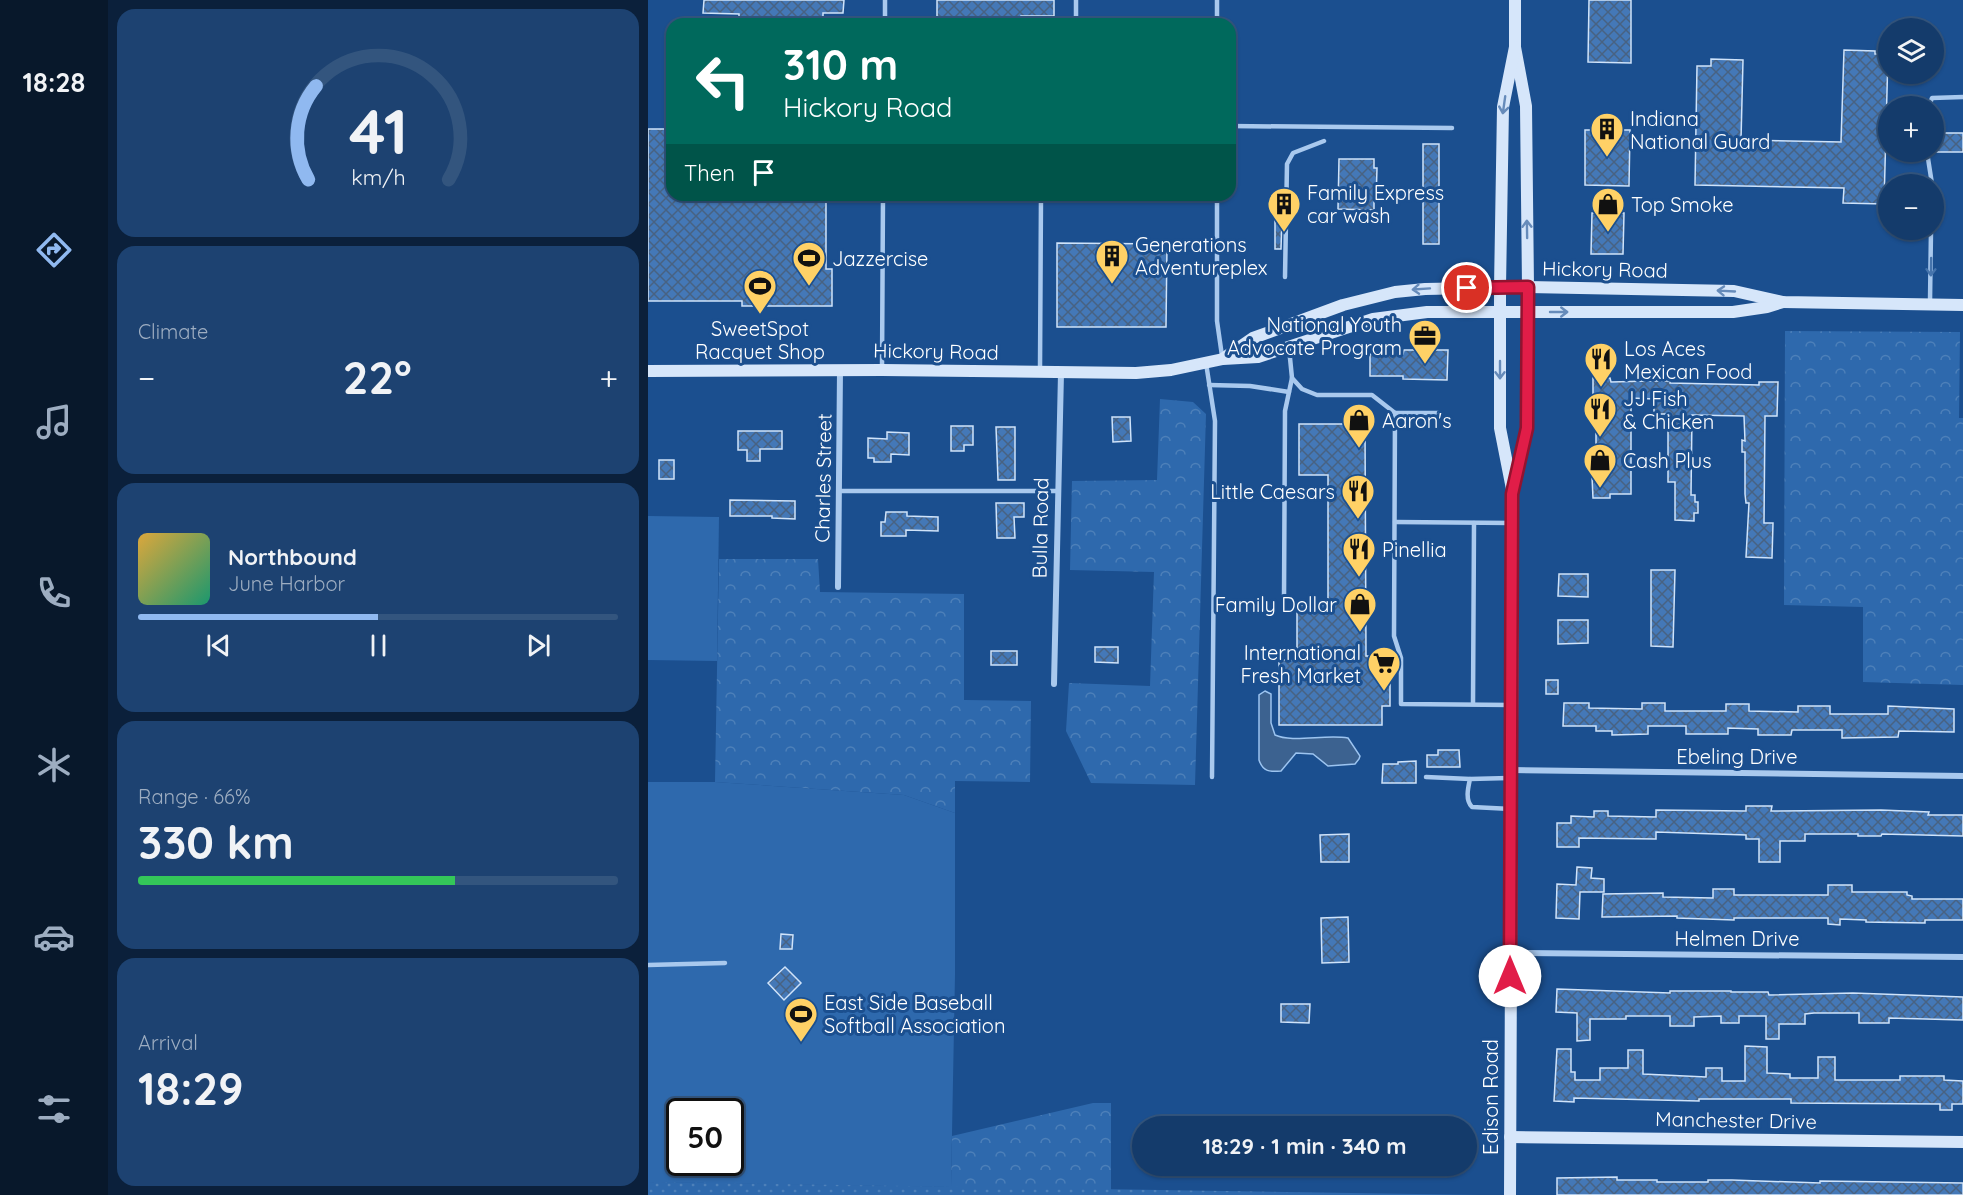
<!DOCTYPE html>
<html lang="en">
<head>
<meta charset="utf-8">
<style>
  body { margin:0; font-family:Quicksand,sans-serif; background:#1d4271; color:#f1f3f6; height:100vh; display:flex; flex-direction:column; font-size:22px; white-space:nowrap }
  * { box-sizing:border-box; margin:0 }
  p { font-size:20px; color:#9dadc1 }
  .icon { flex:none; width:33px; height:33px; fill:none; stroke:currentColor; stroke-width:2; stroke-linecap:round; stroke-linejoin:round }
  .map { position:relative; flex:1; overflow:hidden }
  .drawer { display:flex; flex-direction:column; gap:9px; padding:9px; background:#0b203b; width:540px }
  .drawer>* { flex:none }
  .guide { position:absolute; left:18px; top:18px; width:570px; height:183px; border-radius:18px; box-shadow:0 2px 4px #0004,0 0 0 2px #33557e; background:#00695c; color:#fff; overflow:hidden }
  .fabs { position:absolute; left:1230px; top:18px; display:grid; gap:12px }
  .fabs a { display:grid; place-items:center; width:66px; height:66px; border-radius:50%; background:#143b6b; box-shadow:0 2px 4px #0004,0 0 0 2px #33557e; font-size:30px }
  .speed { position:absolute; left:18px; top:1098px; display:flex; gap:12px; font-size:30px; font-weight:700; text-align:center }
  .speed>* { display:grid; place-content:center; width:78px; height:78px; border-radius:50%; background:#143b6b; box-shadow:0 2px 4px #0004,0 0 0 2px #33557e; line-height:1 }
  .speed .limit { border:3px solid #111; border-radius:9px; background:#fff; color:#111 }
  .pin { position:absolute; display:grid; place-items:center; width:51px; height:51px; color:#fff; margin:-26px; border:3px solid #fff; border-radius:50%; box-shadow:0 2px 6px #0007 }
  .me { position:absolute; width:66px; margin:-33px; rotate:0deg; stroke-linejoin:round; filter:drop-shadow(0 0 4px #0008) }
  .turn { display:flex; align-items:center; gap:21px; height:126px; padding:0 18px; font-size:27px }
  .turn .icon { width:78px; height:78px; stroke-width:2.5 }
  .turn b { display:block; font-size:42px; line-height:51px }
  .then { display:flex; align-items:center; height:57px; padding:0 18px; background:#0003; gap:12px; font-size:22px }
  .big { font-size:45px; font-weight:700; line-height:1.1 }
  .drawer .card { flex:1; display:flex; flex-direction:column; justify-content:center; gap:9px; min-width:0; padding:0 21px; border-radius:18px; background:#1d4271 }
  .drawer .dial { align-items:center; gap:0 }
  .dial svg { height:156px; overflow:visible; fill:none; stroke:#33557e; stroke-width:7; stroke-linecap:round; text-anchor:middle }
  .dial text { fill:#f1f3f6; stroke:none }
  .song { display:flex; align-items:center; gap:18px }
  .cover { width:72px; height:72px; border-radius:9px; background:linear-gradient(135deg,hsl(40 70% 55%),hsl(160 70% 35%)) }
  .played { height:6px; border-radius:3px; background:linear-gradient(90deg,#90b9f0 50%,#33557e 50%) }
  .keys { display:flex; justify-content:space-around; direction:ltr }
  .heat { display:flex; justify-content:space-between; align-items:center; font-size:33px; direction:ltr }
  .charge { height:9px; border-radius:4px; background:linear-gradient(90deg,#34c759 66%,#33557e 0) }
  .trip { position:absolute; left:484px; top:1116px; width:345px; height:60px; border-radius:30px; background:#143b6b; box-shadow:0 2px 4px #0004,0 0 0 2px #33557e; font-weight:700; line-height:60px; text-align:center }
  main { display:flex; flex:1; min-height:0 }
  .menu { display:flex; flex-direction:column; width:108px; justify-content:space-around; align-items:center; background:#08182b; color:#9dadc1 }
  .menu .icon { width:42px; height:42px }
  .menu .on { color:#90b9f0 }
  .menu b { font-size:27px; color:#f1f3f6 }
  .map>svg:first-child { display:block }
  .grass { fill:#2e69ad; fill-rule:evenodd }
  .forest { fill:url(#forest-crowns) }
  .park { fill:url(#park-dots) }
  .water { fill:#3c6290; stroke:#9cc4f0; stroke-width:1.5 }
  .building { fill:url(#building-cross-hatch); stroke:#cfe3fa; stroke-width:1.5 }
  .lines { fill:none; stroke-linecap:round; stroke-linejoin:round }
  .lane { stroke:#a9c9ee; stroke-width:4.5 }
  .street { stroke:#a9c9ee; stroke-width:6 }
  .secondary { stroke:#d6e6fa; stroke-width:12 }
  .oneway { stroke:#668bba }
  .oneway2 { stroke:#4674ac }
  .route-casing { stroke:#92132f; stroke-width:15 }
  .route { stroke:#e11d48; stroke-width:10 }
  .labels { text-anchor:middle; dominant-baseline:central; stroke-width:6; stroke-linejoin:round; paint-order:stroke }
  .poi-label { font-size:20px; fill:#fff; stroke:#1b4f8f; text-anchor:start }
  .street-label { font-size:20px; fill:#fff; stroke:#1b4f8f }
</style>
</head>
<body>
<main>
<nav class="menu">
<b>18:28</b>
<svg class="icon on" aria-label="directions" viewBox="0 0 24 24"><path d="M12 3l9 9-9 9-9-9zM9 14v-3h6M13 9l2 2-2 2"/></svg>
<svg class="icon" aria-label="music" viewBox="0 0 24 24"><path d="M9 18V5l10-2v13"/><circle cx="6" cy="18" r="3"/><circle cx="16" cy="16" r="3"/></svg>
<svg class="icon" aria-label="phone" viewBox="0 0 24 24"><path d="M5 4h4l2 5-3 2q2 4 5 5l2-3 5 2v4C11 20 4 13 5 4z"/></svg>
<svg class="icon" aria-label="climate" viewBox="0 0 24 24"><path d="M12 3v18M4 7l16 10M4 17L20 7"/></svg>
<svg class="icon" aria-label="car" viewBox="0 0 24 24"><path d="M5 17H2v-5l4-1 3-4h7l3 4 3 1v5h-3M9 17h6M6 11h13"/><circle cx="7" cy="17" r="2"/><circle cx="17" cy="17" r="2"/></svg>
<svg class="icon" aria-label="filters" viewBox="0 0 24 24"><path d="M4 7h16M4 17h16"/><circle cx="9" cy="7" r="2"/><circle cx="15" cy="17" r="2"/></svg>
</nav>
<section class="drawer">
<div class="card dial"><svg viewBox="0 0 100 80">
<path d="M14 69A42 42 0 1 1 86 69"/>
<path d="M14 69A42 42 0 0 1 18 21" stroke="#90b9f0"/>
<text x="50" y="56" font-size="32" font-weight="700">41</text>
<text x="50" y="72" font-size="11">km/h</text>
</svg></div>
<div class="card"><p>Climate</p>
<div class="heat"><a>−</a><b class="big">22°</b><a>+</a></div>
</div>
<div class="card">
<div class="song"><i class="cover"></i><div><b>Northbound</b><p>June Harbor</p></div></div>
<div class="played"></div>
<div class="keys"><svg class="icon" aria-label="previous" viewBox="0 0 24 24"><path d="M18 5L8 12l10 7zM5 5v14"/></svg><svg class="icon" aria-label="pause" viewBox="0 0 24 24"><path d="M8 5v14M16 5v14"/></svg><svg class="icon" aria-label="next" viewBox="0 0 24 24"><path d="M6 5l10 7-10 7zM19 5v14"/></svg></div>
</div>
<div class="card"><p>Range · 66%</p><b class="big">330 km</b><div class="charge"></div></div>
<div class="card"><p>Arrival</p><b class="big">18:29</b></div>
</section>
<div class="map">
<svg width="1315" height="1195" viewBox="0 0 1315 1195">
  <defs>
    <pattern id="forest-crowns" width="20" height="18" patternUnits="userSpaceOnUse" patternTransform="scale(1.5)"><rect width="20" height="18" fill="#2e69ad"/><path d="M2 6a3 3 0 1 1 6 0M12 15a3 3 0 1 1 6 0" fill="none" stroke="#4d80b9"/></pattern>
    <pattern id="park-dots" width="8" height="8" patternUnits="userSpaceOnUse" patternTransform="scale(1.5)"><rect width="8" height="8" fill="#2e69ad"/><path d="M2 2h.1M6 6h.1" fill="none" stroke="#4d80b9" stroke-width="1.8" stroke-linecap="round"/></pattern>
    <pattern id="building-cross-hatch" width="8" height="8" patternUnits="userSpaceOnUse" patternTransform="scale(1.5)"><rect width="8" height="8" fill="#4478b7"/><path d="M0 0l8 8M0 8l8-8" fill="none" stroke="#486282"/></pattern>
  </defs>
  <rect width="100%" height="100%" fill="#1b4f8f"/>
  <g class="grass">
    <polygon points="0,516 71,517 69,661 0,660"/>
    <path d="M0,782H67L256,795L307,813V975L303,1187L0,1182ZM32,1112H82V1162H32Z"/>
  </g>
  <g class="forest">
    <polygon points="1137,331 1312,332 1311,418 1315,418 1315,685 1215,682 1215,607 1136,605"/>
    <polygon points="512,399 545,402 558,414 547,785 443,783 418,731 421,683 502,686 506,572 422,570 424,481 509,480"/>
    <polygon points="71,559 170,559 172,592 316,594 316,700 383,701 382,782 307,781 307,813 256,795 67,782"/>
    <polygon points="445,1103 463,1103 463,1190 456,1195 4,1195 6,1182 303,1187 304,1136"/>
  </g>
  <polygon class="park" points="0,1182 833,1195 0,1195"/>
  <path class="water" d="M617,691L623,694V723L627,735C644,743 678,734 700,738L712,756L711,759L707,764L680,766L665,754L648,753L633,771C622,772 615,772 611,760V695Z"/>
  <g class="building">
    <polygon points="56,0 196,0 195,13 175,13 175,24 91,24 91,14 55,13"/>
    <polygon points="289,0 406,0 406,16 373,16 373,23 289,22"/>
    <polygon points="941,0 983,0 983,63 940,62"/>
    <polygon points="1196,50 1227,51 1227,54 1240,54 1236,204 1195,203 1196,188 1047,185 1049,66 1063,66 1063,59 1095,60 1093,140 1193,142"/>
    <polygon points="0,129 24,129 24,195 178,195 178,269 184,269 184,306 94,306 94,301 0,301"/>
    <polygon points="937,130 982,130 981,186 937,185"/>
    <rect x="1286" y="133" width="29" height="19"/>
    <rect x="775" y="144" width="16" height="100"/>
    <polygon points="691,159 726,159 726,168 729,168 728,201 726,201 726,210 690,209"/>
    <polygon points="944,213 976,213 975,254 943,254"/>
    <polygon points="627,217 634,217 633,249 627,249"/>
    <polygon points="409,243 519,244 518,327 409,327"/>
    <polygon points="756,350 800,350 799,380 755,379 755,376 722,376 722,354 755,354"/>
    <polygon points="945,378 962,378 963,382 1001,381 1022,381 1022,383 1111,385 1111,382 1130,382 1129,416 1117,416 1116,523 1125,523 1124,558 1098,557 1101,503 1098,503 1097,494 1097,452 1094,452 1094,440 1097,441 1096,416 1044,415 1043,495 1047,495 1047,502 1050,502 1050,513 1046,513 1046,521 1027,520 1027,482 1020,482 1020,414 1006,414 1006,399 983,398 983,494 962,494 962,498 945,498 944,477 948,477 948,398 945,398"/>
    <polygon points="464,417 482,417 483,441 465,442"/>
    <polygon points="651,424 717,424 718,656 733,656 733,677 742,677 742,706 734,706 734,725 631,725 631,660 649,660 649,605 680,605 680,475 651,475"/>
    <polygon points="303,426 325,426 325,445 316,445 316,451 303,451"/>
    <polygon points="348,427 367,427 367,480 350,480"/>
    <polygon points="90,431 134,431 134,449 112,449 112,461 99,461 99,450 90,450"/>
    <polygon points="239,432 261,433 261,455 243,454 243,462 226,462 226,458 220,458 220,438 239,439"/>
    <rect x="11" y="460" width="15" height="19"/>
    <polygon points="82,500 147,501 147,519 124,518 124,516 82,516"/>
    <polygon points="348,503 376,503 376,517 366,517 367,538 349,538"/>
    <polygon points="238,512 259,512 259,516 290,517 290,531 258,530 258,536 233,536 233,522 237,522"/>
    <polygon points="1003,570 1027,570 1025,647 1003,646"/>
    <polygon points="911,574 940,574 940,597 910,596"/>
    <polygon points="910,620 940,620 940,643 910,644"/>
    <polygon points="447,647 470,647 470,663 447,662"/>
    <rect x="343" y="651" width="26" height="14"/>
    <rect x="898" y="680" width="12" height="14"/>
    <polygon points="916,703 941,703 941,708 994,709 994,703 1017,703 1017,711 1078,711 1078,704 1101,704 1101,711 1150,712 1150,706 1182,706 1182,714 1240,714 1240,706 1306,709 1306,732 1251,731 1250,737 1194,738 1194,730 1144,730 1143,735 1110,735 1110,729 1080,728 1080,734 1038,734 1038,726 1000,726 1000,734 964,735 964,731 948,731 948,726 915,726"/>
    <polygon points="790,750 811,750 812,767 779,767 779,755 790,755"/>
    <polygon points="768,761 768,783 734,783 735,764 750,764 750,762"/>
    <polygon points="1098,806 1124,806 1123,811 1233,810 1281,812 1280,815 1315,815 1315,836 1234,834 1233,836 1210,836 1210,834 1157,834 1157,841 1132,841 1132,862 1111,862 1111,839 1098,839 1098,835 1008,832 1008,839 931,838 931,847 909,847 909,823 923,823 923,816 946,817 946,811 960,811 960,816 1008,817 1008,810 1098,811"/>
    <polygon points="701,834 701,862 673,862 672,835"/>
    <polygon points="929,867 944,868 943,878 956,879 956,892 932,892 931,919 908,918 909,884 928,885"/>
    <polygon points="1180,885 1204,885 1204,892 1259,892 1259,895 1264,896 1264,899 1315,899 1315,920 1277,920 1277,923 1218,922 1218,920 1192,919 1192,925 1180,924 1180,918 1086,918 1086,920 1029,918 1029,916 954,917 955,894 1015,893 1015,897 1065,898 1065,889 1086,889 1086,895 1180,895"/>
    <polygon points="700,917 701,962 674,963 673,918"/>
    <polygon points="133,934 145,935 144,949 132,949"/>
    <polygon points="137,967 153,983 136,1000 120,983"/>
    <polygon points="909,989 1022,993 1022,991 1083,991 1083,992 1120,992 1121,995 1205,993 1315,997 1315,1020 1241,1018 1241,1023 1211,1023 1211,1013 1166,1013 1157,1014 1157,1024 1131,1024 1131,1039 1118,1039 1118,1016 1091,1016 1091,1023 1073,1023 1073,1016 1046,1017 1046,1026 1022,1026 1022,1016 978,1016 978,1019 942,1019 942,1040 929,1041 929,1013 908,1012"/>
    <polygon points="633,1004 662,1004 661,1023 633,1022"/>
    <polygon points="1097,1046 1119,1047 1119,1073 1142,1074 1142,1078 1170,1078 1170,1057 1187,1057 1187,1080 1252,1080 1252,1076 1296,1076 1296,1080 1315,1081 1315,1104 1304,1104 1304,1110 1292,1110 1292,1104 1143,1103 1143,1099 1051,1099 1051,1101 926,1098 926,1102 906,1101 909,1049 923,1049 923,1072 927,1072 927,1080 952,1080 952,1068 980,1068 980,1050 995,1050 995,1074 1058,1077 1058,1068 1074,1068 1074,1081 1097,1081"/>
    <polygon points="969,1177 969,1180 1009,1180 1009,1182 1060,1182 1060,1180 1084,1180 1172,1183 1172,1181 1315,1183 1315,1195 909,1195 909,1178"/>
  </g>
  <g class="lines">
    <g class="lane">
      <polyline points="428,0 428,24"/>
      <polyline points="237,24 237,0"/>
      <polyline points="569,24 569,0"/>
      <polyline points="1281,106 1284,98 1315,97"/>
      <polyline points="582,126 804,128"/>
      <polyline points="1279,152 1284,184"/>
      <polyline points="569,195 569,321 574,356"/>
      <polyline points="637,277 639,164 645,153 676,141"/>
      <polyline points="1282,302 1283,230"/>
      <polyline points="641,348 644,378 654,389 669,395 724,395 747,413 746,636 753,658 753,704 863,705"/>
      <polyline points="558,363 567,421 564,777"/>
      <polyline points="234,370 235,195"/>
      <polyline points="392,370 393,195"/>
      <polyline points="561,385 602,386 641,392"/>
      <polyline points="747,413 792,413"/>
      <polyline points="191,491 409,491"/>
      <polyline points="747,522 864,523"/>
      <polyline points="636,599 637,411 644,378"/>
      <polyline points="825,704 826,523"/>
      <polyline points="778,777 822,779"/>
      <path d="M861,778L822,779C820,788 817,800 824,807L863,809"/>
      <polyline points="0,965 77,963"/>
    </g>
    <g class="street">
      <polyline points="190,587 192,370"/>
      <polyline points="406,684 413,373"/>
      <polyline points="863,770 1315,776"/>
      <polyline points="863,953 1315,957"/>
    </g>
    <g class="secondary">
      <polyline points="576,358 605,338 695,305 747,292 777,289 880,287 1086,291 1135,302 1315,305"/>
      <polyline points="0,371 234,370 488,373 523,370 575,359 610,357 725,319 779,312 1085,312 1119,307 1135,302"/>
      <polyline points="866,487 879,428 880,287 878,106 867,47 867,0"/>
      <polyline points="862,1137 1315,1142"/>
      <polyline points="862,1195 865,494 852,428 852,287 855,107 867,47"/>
    </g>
  </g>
  <defs><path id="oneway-shaft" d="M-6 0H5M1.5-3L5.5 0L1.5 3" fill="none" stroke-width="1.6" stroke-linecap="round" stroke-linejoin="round" transform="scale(1.5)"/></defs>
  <g class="oneway">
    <use href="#oneway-shaft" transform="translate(856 105) rotate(98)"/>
    <use href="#oneway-shaft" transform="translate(879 229) rotate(-91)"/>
    <use href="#oneway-shaft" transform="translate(773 289) rotate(176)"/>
    <use href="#oneway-shaft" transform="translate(1078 291) rotate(-177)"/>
    <use href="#oneway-shaft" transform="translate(911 312)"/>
    <use href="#oneway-shaft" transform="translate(852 370) rotate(90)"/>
  </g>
  <use class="oneway2" href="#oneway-shaft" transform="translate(1283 267) rotate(91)"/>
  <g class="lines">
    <g class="route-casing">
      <polyline id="route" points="819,288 880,287 879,428 864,494 862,976"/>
    </g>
    <use href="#route" class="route"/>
  </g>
  <defs>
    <g id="building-pin" transform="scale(1.725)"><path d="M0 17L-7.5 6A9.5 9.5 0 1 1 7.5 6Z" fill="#ffd166" stroke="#1b4f8f"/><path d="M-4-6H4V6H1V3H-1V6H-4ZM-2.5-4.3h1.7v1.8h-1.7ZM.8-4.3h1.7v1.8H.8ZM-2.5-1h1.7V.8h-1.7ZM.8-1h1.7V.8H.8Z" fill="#111"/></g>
    <g id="shop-pin" transform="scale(1.725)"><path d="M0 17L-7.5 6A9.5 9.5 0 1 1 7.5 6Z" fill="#ffd166" stroke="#1b4f8f"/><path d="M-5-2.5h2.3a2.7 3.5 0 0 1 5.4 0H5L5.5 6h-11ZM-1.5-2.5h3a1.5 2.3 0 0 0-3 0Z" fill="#111"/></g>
    <g id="stadium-pin" transform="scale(1.725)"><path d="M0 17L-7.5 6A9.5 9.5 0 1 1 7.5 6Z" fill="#ffd166" stroke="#1b4f8f"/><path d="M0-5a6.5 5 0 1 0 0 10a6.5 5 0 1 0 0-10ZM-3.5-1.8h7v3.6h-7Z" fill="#111"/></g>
    <g id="office-pin" transform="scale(1.725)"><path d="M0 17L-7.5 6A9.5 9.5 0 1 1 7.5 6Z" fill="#ffd166" stroke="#1b4f8f"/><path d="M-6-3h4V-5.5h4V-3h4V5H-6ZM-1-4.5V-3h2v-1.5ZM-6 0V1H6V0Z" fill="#111"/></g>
    <g id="restaurant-pin" transform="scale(1.725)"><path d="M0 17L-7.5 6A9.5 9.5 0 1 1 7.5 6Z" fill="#ffd166" stroke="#1b4f8f"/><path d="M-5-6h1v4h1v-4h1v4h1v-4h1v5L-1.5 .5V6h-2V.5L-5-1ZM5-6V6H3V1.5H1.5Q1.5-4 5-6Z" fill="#111"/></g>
    <g id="supermarket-pin" transform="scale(1.725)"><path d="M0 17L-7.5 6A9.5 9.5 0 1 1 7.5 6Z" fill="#ffd166" stroke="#1b4f8f"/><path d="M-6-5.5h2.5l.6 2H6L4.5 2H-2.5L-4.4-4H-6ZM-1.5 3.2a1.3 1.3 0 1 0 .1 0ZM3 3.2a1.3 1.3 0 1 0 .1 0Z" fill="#111"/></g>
  </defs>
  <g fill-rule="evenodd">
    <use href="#building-pin" x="959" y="129"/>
    <use href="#building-pin" x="636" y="204"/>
    <use href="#shop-pin" x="960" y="204"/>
    <use href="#building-pin" x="464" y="256"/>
    <use href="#stadium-pin" x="161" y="258"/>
    <use href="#stadium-pin" x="112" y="286"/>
    <use href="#office-pin" x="777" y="336"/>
    <use href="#restaurant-pin" x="953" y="359"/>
    <use href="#restaurant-pin" x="952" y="409"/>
    <use href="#shop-pin" x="711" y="420"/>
    <use href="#shop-pin" x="952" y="460"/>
    <use href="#restaurant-pin" x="710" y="491"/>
    <use href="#restaurant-pin" x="711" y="549"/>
    <use href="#shop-pin" x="712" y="604"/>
    <use href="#supermarket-pin" x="736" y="663"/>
    <use href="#stadium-pin" x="153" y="1014"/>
  </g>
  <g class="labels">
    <g class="poi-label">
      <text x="982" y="118">Indiana<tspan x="982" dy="23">National Guard</tspan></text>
      <text x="659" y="192">Family Express<tspan x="659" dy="23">car wash</tspan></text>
      <text x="983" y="204">Top Smoke</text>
      <text x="487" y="244">Generations<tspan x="487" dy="23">Adventureplex</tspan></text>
      <text x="184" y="258">Jazzercise</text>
      <text x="754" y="324" text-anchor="end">National Youth<tspan x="754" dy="23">Advocate Program</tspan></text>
      <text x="112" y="328" text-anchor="middle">SweetSpot<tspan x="112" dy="23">Racquet Shop</tspan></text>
      <text x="976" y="348">Los Aces<tspan x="976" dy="23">Mexican Food</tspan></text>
      <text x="975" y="398">JJ Fish<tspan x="975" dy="23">&amp; Chicken</tspan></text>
      <text x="734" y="420">Aaron's</text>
      <text x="975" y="460">Cash Plus</text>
      <text x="687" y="491" text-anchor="end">Little Caesars</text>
      <text x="734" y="549">Pinellia</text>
      <text x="689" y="604" text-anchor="end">Family Dollar</text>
      <text x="713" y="652" text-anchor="end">International<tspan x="713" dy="23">Fresh Market</tspan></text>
      <text x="176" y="1002">East Side Baseball<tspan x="176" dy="23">Softball Association</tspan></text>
    </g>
    <g class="street-label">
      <text transform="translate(957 269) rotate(1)">Hickory Road</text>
      <text transform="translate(288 351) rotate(1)">Hickory Road</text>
      <text transform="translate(175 478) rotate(-89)">Charles Street</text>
      <text transform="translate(392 528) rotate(-89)">Bulla Road</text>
      <text x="1089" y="756">Ebeling Drive</text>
      <text x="1089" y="938">Helmen Drive</text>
      <text transform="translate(842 1097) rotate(-90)">Edison Road</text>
      <text transform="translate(1088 1120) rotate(1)">Manchester Drive</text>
    </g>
  </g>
</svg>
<div class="fabs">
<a><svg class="icon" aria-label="layers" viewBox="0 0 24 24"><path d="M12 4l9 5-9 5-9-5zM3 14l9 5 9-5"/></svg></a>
<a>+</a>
<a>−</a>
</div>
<div class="speed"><div class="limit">50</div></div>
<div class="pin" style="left:819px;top:288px;background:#d93025"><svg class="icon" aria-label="arrive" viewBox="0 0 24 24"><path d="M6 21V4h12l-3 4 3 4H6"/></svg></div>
<svg class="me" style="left:862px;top:976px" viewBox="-20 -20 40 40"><circle r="19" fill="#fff"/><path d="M0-13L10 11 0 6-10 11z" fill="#e11d48"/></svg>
<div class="trip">18:29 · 1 min · 340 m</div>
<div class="guide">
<div class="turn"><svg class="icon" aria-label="left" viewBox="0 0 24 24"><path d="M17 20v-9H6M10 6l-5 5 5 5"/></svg><div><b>310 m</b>Hickory Road</div></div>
<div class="then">Then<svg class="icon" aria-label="arrive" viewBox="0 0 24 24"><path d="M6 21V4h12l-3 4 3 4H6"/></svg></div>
</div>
</div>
</main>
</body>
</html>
